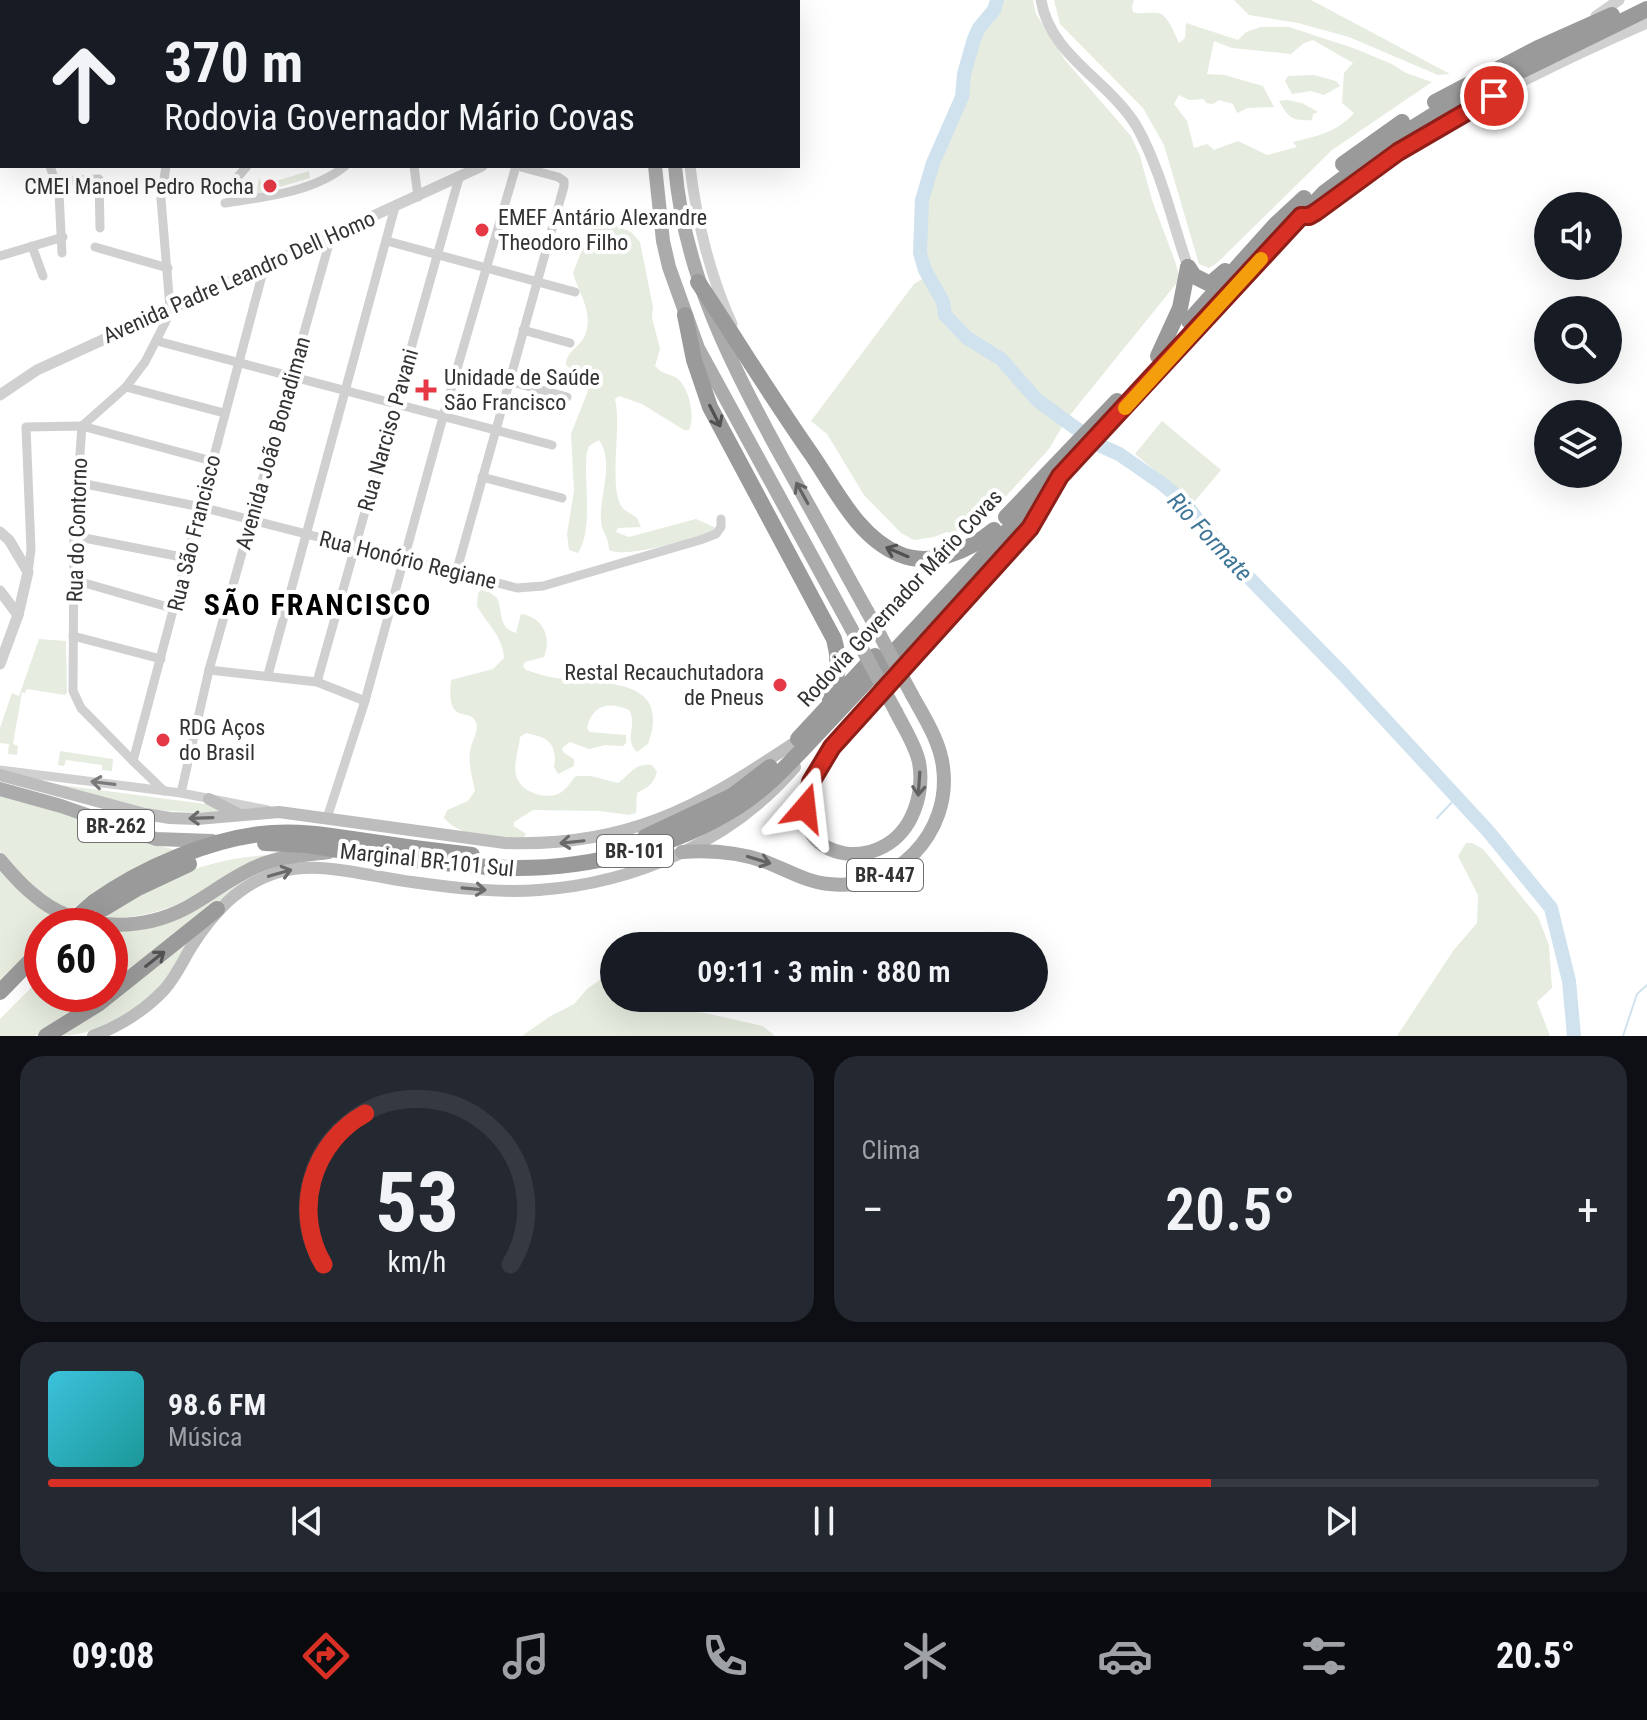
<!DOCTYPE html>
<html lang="pt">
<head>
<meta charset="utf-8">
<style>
  body { margin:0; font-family:"Roboto Condensed",sans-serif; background:#242831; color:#f1f3f6; height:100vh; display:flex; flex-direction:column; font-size:30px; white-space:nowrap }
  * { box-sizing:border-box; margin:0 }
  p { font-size:26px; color:#9ea1a6 }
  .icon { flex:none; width:44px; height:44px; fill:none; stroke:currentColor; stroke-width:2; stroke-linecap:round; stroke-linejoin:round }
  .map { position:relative; height:1036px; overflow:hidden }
  .side { display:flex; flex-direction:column; gap:20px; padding:20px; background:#0d0f14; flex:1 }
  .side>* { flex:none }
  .guide { position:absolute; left:0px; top:0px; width:800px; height:168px; box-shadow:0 8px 32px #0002; background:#171b24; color:#f1f3f6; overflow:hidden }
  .tools { position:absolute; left:1534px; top:192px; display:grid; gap:16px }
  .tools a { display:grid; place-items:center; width:88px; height:88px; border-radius:50%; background:#171b24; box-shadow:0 8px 32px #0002; font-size:40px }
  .speed { position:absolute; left:24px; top:908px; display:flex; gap:16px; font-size:40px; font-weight:700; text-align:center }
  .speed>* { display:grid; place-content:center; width:104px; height:104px; border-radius:50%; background:#171b24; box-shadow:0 8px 32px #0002; line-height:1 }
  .speed .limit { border:12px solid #d22; background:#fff; color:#111 }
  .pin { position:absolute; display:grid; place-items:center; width:68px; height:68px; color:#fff; margin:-34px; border:4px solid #fff; border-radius:50%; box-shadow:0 2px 8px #0007 }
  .me { position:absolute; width:88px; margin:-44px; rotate:17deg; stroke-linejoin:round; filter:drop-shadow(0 0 6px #0008) }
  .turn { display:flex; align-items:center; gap:28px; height:168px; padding:0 32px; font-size:36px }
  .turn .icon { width:104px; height:104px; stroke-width:2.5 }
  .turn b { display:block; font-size:56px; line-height:68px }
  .big { font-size:60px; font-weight:600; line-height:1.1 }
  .side .card { flex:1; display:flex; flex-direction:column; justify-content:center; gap:12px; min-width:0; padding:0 28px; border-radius:24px; background:#242831 }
  .side .dial { align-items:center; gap:0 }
  .dial svg { height:208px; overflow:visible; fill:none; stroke:#363941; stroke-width:7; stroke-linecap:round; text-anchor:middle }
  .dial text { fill:#f1f3f6; stroke:none }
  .song { display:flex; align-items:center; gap:24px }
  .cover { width:96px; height:96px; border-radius:12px; background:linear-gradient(135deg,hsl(190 70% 55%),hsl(180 70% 35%)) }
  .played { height:8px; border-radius:4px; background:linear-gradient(90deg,#d93025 75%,#363941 75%) }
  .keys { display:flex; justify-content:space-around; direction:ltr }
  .heat { display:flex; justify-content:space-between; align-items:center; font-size:44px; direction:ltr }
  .side .tiles { flex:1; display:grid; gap:20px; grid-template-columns:1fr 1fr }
  .card:last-child { grid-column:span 2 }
  .trip { position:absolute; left:600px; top:932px; width:448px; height:80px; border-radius:40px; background:#171b24; box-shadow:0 8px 32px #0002; font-weight:600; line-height:80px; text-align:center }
  .dock { display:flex; height:128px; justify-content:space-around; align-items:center; background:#090b0e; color:#9ea1a6 }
  .dock .icon { width:56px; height:56px }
  .dock .on { color:#d93025 }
  .dock b { font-size:36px; color:#f1f3f6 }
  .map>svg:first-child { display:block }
  .green { fill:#e6ecdf; fill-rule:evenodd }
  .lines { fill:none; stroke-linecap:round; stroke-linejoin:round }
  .stream { stroke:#cfe2ee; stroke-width:2 }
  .river { stroke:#cfe2ee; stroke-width:14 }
  .minor { stroke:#d0d0d0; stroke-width:9 }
  .tertiary { stroke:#d0d0d0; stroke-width:11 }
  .secondary { stroke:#bdbdbd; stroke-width:12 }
  .primary { stroke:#ababab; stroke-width:14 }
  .motorway { stroke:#9a9a9a; stroke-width:16 }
  .primary-bridge { stroke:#ababab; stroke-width:14 }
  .motorway-bridge { stroke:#9a9a9a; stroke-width:16 }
  .oneway { stroke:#525252 }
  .oneway2 { stroke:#636363 }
  .oneway3 { stroke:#7a7a7a }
  .oneway4 { stroke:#6a6a6a }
  .route-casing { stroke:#8d1f18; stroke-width:20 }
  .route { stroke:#d93025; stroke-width:14 }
  .slow { stroke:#f59e0b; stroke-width:14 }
  .poi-dot { fill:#e63946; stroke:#fff; stroke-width:3 }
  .labels { text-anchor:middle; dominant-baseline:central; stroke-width:8; stroke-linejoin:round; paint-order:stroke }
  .shield { fill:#fff; stroke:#707070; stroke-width:2 }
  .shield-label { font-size:20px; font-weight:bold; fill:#333 }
  .poi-label { font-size:22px; fill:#333; stroke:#fff; text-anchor:start }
  .street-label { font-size:22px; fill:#333; stroke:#fff }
  .water-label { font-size:24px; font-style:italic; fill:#3f7597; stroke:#fff }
  .district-label { font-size:30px; font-weight:bold; letter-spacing:2px; fill:#000; stroke:#fff }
</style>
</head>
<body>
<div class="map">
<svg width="1647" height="1036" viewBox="0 0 1647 1036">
  <rect width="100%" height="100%" fill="#fff"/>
  <g class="green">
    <path d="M997,0H1033L1036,14L1065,60L1131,136L1140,156L1152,200L1175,261L1180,279L1066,420L1049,449L968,538L947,532L934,537L914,540L901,533L864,495L827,434L811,421L914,284L927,276C913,241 919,194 934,160C943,140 956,119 961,97C967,75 968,54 978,31C983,20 994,13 997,0Z"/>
    <path d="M1054,0H1134L1132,6L1133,12C1142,15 1153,11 1161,14C1169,18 1175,35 1179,43L1185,38L1186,23L1238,40L1246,32L1261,27H1289L1353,48L1392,64L1406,73L1432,82L1332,150L1217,263L1209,268L1199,264L1164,145L1143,108L1060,24ZM1313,40L1353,63L1344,73L1342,103L1354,113C1337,132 1318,136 1293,142L1297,147L1267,155L1238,141L1214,150L1207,144L1194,148L1187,121L1174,104L1179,95L1189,100L1204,99L1206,103L1213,104L1219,100L1233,104L1237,113L1248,108L1274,107L1263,86L1224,75L1207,74L1214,41L1232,48L1291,54L1304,43Z"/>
    <polygon points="1234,0 1311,0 1450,74 1438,75 1349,37 1298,23 1249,15"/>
    <polygon points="1314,75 1336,81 1340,86 1324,95 1311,91 1292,94 1285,81 1288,76"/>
    <path d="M1287,100L1302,103L1318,112L1313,114L1312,120C1291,121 1289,118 1279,101Z"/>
    <polygon points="309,171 310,178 256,194 259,178 263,185"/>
    <path d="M607,222L631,232L640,242L653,307L652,318L660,349L655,366C662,375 670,373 678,379C690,390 695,417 689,430H684L642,404L619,396L615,399C622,426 608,488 622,507C625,512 633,514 637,518L641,527L618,528L616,532L629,537L696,519L714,527V532C693,538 628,559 609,550C609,536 601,532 601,521C599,495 615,463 599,440L589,446L587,452C583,480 594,529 578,553L569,550L567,534L574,491L571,434L588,391L584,380L566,365C566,352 577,349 583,339C596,316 579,294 573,273L588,234L597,226Z"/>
    <polygon points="1162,421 1221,470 1194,502 1135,454"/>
    <path d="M481,590L489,592L497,598C503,612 498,628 516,633L521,614C543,617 552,637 544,657L525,662L523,666L526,670C536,673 546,677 557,678C600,685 673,675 648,744L637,752C623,740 638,724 629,710C609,701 592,705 587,728L590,732L626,735V743L623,746L605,745L589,749L570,742L562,748L563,752L574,759V766L558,774L554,767C558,743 547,737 526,733L520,737C519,750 513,763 516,775C519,791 544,800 558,794C566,791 570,782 576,776H591L618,783C631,774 634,763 652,765L657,772C653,785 648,787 637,793L636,813L629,815L600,811L533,810L514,822V826L526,834L523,838C499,841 460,837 444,818L447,810L468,801L475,791C472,775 467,763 471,747C473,739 479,730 476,722C470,706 446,728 451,680L493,669L504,658C503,636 487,624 477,606L478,593Z"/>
    <polygon points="39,639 66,641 67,693 65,695 27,689 25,693 22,692 13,744 18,746 17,755 8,754 9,744 0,743 0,728 12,693 19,696"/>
    <polygon points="60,751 113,759 112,771 102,770 102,765 66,760 64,766 58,765"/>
    <polygon points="46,783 205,804 229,814 154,810"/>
    <path d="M0,795C60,808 116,836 176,850L111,881L70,910L48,901L12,866L0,851Z"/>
    <polygon points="1466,843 1472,843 1483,849 1538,917 1549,945 1552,988 1537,1002 1550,1036 1397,1036 1453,951 1477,923 1478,895 1458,856"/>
    <path d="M269,855C206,884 179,919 104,918C149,881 210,858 269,855Z"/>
    <polygon points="0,869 62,920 55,926 42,926 42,939 0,980"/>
    <polygon points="248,878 110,988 110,931 214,899"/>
    <path d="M188,941C182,952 178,965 170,975C144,1009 101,1036 57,1036Z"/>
    <polygon points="42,977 42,994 103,994 35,1036 0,1036 0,1019"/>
    <polygon points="603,978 614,980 614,998 646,998 666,1009 705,1013 763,1026 775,1036 522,1036 549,1017 574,1004 588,988"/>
  </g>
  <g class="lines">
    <g class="stream">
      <polyline points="0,98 2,102"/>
      <polyline points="1437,818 1457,797"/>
      <polyline points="1623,1036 1637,994 1647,985"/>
    </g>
    <polyline class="river" points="997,0 994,10 979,28 974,39 964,74 962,97 933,163 922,200 920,253 925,270 943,302 945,315 967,338 1001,359 1037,400 1099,445 1119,454 1161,483 1183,501 1222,550 1344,675 1488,831 1551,908 1569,981 1574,1036"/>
    <g class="minor">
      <polyline points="11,0 13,2"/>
      <polyline points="576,0 577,2"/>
      <polyline points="63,2 64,0"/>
      <polyline points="494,2 495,0"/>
      <polyline points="0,8 2,14"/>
      <polyline points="50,166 59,193 62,253"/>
      <polyline points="414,166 418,197"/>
      <polyline points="237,178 247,166"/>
      <polyline points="56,181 99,179 100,228"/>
      <path d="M225,203C264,197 314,192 345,166"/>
      <polyline points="387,241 575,292"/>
      <polyline points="32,246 43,276"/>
      <polyline points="95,247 168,268"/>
      <polyline points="0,256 63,237"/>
      <polyline points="523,330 570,343"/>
      <polyline points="157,341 552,445"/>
      <polyline points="509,381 567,397"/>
      <polyline points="126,387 224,413"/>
      <polyline points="482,477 562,498"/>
      <polyline points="80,483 201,507 517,588 543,586 700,540 716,534 721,527 721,519"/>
      <polyline points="74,536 187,558"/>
      <polyline points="28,572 31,550 26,427 82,426 212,461"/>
      <polyline points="456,573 564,186 564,181 558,177 517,166"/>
      <polyline points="74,580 175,609"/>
      <polyline points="73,636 161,659"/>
      <polyline points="209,670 317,682 365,701"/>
      <polyline points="268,675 395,207"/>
      <polyline points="317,682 459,178"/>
      <polyline points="133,761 81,708 73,691 74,536 82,426 126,387 145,362 165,323 170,308 161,199 166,166"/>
      <polyline points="0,770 181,793 268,810"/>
      <polyline points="164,791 133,761 265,264"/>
      <polyline points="181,793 209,670 332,233"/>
      <polyline points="327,818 365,701 443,417 516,166"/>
    </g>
    <g class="tertiary">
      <path d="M1041,0C1050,56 1110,81 1137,127C1161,170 1172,221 1188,267"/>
      <polyline points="627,2 627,0"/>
      <polyline points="698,2 698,0"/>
      <polyline points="1596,16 1619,0"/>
      <path d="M690,166C696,218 710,276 732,324"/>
      <path d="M1309,216C1342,197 1368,170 1400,151C1478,101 1562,60 1647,23"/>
      <polyline points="0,395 37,370 482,166"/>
      <polyline points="0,532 9,540 28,572 18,615 0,664"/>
      <polyline points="0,591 18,615"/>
    </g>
    <g class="secondary">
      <path d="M0,775L145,814L170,818L197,819L279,812L505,843C627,847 697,808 794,743"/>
      <polyline points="209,799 238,814"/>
      <path d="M93,1036C120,1026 144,1011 164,990C175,978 182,963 190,949C212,914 238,884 279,872C322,860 370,877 412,882C454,888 497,893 539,890C636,883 732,841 795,767"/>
    </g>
    <g class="primary">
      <polyline points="663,2 664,0"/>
      <polyline points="684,2 685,0"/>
      <polyline points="655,166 663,241 669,267 698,348 851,628"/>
      <path d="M675,166C684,273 730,363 781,456C810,507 838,559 867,611"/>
      <path d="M896,712C904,728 915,744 919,762C922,779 920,796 914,811C888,878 792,862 805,796C809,778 821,761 832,747L1022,537L1057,484"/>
      <polyline points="0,789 61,806 156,839 212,841"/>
      <path d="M682,852C710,850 739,852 766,862C787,870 806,882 829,884C895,892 952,833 943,767C940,741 924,717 912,695"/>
      <path d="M0,860C10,872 21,885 34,895C74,930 137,933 184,909C209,896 231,877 258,866C281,856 305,855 329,852"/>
    </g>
    <g class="motorway">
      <polyline points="1435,102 1538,48 1612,15"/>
      <polyline points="1343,164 1402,122"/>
      <polyline points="1188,267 1194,276 1210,284 1225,271"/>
      <path d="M698,282C736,339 772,398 812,455C836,490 858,537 899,554C931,568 970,550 994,530"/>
      <path d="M685,315L694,360L710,407L834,639C840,660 839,679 830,700"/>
      <polyline points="1189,321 1275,225 1304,198"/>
      <polyline points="1158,356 1180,308 1188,267"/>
      <polyline points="1006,517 1117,401"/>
      <polyline points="798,739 875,656"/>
      <polyline points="645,837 732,796 770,767"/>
      <polyline points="265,843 307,845 351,852"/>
      <polyline points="414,848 472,855"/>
      <path d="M413,860C448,863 483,868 517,868C593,868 675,847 739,806C770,786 795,757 820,731L1324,193L1403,134L1443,109L1647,9"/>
      <path d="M94,902C142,868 213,837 272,833C299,831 326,835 352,839"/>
      <polyline points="103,909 138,888 189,864"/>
      <polyline points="0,992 42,949"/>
      <polyline points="46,1036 98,1004 217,909"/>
    </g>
    <g class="primary-bridge">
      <polyline points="867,611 912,695"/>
      <polyline points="851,628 896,712"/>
    </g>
    <g class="motorway-bridge">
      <polyline points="352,839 414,848"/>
      <polyline points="351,852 413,860"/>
      <polyline points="66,926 94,902"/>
    </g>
  </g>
  <defs><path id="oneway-shaft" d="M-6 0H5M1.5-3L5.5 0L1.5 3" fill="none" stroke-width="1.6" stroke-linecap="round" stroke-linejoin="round" transform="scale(2)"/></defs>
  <g class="oneway">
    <use href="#oneway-shaft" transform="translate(715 416) rotate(63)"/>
    <use href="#oneway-shaft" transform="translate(897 552) rotate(-157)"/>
    <use href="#oneway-shaft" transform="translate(155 959) rotate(-38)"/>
  </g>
  <g class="oneway2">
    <use href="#oneway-shaft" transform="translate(802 493) rotate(-119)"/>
    <use href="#oneway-shaft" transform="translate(919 784) rotate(94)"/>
    <use href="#oneway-shaft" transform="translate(759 860) rotate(17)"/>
  </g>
  <use class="oneway3" href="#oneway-shaft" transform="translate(103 783) rotate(-173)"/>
  <g class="oneway4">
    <use href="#oneway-shaft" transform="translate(201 818) rotate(178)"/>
    <use href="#oneway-shaft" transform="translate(572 842) rotate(174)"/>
    <use href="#oneway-shaft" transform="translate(280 873) rotate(-16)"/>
    <use href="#oneway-shaft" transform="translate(474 889) rotate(5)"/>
  </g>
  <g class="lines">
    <g class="route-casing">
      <polyline id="route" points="805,808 811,782 832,747 1030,528 1060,476 1301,216 1309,216 1316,212 1398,152 1494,96"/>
    </g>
    <use href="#route" class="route"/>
    <polyline class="slow" points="1125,408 1261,259"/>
  </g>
  <g class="poi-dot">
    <circle cx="270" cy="186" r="8"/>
    <circle cx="482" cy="230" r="8"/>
    <path d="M422 378h8v8h8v8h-8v8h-8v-8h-8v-8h8z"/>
    <circle cx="780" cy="685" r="8"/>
    <circle cx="163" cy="740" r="8"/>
  </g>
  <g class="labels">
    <g class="shield">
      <rect x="78" y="810" width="76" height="32" rx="6"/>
      <rect x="597" y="835" width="76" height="32" rx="6"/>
      <rect x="847" y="859" width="76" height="32" rx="6"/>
    </g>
    <g class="shield-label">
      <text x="116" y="826">BR-262</text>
      <text x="635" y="851">BR-101</text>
      <text x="885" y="875">BR-447</text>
    </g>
    <g class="poi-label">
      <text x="254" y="186" text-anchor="end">CMEI Manoel Pedro Rocha</text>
      <text x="498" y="217">EMEF Antário Alexandre<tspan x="498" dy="25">Theodoro Filho</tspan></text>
      <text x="444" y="377">Unidade de Saúde<tspan x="444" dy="25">São Francisco</tspan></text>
      <text x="764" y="672" text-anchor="end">Restal Recauchutadora<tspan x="764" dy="25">de Pneus</tspan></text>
      <text x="179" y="727">RDG Aços<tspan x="179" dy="25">do Brasil</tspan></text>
    </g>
    <g class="street-label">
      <text transform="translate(239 277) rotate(-24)">Avenida Padre Leandro Dell Homo</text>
      <text transform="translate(388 430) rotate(-74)">Rua Narciso Pavani</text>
      <text transform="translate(273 443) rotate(-74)">Avenida João Bonadiman</text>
      <text transform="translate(77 530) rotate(-88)">Rua do Contorno</text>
      <text transform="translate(194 533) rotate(-76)">Rua São Francisco</text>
      <text transform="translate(408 560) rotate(14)">Rua Honório Regiane</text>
      <text transform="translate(900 598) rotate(-47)">Rodovia Governador Mário Covas</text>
      <text transform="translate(427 860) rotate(6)">Marginal BR-101 Sul</text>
    </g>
    <g class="water-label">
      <text transform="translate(1210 537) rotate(47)">Rio Formate</text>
    </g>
    <g class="district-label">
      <text x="318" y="604">SÃO FRANCISCO</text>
    </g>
  </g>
</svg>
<div class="tools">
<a><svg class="icon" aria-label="sound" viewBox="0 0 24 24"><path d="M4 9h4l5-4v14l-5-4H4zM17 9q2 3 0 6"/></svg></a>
<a><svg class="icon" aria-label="search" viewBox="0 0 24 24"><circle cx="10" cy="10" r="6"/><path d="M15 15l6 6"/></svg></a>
<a><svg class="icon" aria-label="layers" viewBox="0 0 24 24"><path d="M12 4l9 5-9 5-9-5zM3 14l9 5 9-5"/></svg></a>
</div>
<div class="speed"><div class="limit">60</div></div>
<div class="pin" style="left:1494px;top:96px;background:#d93025"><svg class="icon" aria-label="arrive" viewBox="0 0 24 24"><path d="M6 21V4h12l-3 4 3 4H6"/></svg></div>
<svg class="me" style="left:805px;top:808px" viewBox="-20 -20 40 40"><path d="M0-17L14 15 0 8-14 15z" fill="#d93025" stroke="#fff" stroke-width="4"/></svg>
<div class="trip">09:11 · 3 min · 880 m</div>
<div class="guide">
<div class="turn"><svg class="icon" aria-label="ahead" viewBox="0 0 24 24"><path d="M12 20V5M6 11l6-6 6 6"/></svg><div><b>370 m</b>Rodovia Governador Mário Covas</div></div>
</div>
</div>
<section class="side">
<div class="tiles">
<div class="card dial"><svg viewBox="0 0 100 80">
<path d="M14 69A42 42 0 1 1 86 69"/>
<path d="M14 69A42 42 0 0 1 30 11" stroke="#d93025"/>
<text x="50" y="56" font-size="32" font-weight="700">53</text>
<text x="50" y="72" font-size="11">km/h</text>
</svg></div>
<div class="card"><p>Clima</p>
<div class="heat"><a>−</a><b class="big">20.5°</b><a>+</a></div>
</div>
<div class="card">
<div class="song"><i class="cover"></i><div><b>98.6 FM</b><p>Música</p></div></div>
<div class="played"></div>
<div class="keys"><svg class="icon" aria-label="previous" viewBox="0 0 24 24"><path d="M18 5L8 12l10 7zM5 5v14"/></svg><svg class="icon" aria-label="pause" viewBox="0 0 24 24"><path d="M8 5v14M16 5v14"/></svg><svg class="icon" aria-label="next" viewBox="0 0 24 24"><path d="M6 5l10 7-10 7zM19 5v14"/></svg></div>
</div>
</div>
</section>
<nav class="dock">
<b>09:08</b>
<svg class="icon on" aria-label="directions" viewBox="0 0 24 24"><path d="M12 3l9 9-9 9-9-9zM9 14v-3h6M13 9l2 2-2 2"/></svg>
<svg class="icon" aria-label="music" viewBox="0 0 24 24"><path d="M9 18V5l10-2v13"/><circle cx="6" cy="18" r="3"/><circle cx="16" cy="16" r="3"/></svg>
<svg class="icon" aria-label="phone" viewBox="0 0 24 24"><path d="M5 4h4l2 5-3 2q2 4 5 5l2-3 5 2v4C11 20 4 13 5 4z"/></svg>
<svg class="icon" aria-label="climate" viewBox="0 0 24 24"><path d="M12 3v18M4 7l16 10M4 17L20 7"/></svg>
<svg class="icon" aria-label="car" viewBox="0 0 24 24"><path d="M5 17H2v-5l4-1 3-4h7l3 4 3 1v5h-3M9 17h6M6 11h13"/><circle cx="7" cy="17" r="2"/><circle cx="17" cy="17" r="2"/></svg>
<svg class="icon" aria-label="filters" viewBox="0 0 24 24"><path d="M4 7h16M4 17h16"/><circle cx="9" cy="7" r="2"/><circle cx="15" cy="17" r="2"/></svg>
<b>20.5°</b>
</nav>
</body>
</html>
